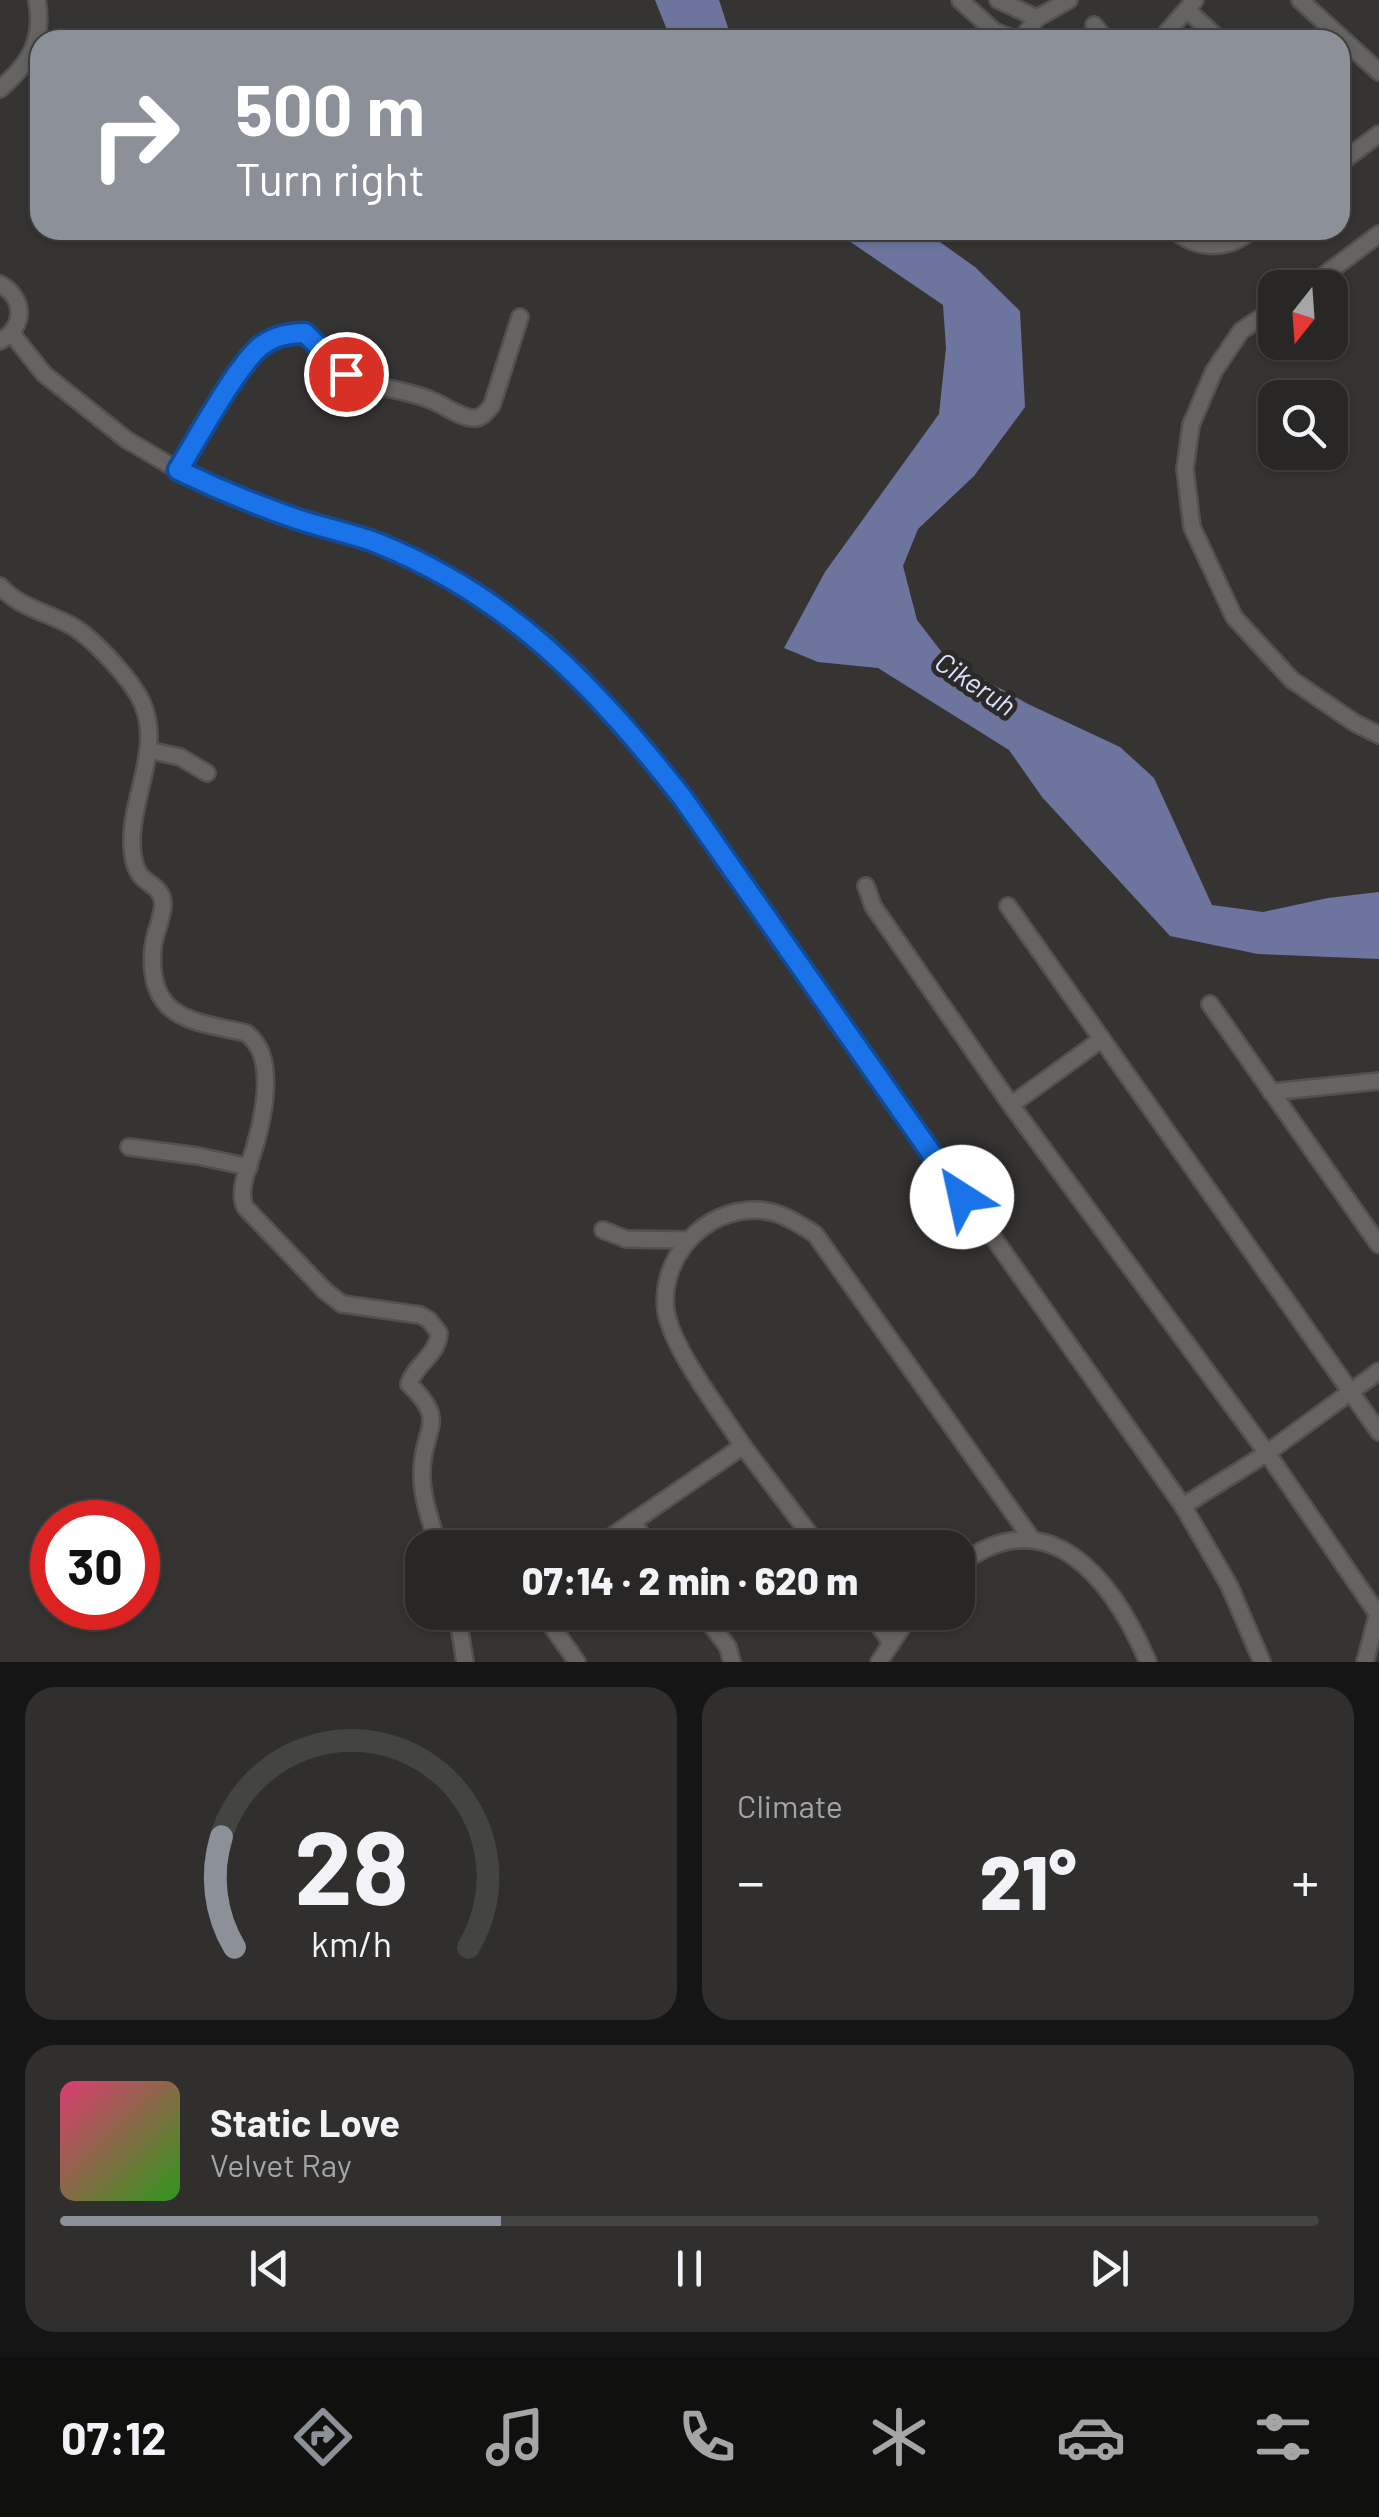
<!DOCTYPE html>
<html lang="en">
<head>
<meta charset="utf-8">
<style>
  body { margin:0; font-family:Barlow,sans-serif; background:#302f2e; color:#f1f3f6; height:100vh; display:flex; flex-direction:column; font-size:38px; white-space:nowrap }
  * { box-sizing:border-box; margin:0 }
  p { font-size:32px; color:#a5a5a7 }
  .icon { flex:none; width:55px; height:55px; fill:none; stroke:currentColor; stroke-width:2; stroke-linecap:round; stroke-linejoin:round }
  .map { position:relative; height:1662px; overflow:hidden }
  .sheet { display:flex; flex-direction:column; gap:25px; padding:25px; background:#161515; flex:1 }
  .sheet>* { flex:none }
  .guide { position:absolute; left:30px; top:30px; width:1320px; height:210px; border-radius:30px; box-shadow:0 2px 8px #0004,0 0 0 2px #444443; background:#8c9099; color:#fff; overflow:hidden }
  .needle { width:65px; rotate:197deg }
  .controls { position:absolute; left:1258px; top:270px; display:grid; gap:20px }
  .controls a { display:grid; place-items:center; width:90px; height:90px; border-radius:20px; background:#282726; box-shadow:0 2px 8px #0004,0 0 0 2px #444443; font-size:50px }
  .speed { position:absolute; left:30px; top:1500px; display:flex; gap:20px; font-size:50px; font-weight:700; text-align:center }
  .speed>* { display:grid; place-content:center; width:130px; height:130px; border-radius:50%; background:#282726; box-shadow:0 2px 8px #0004,0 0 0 2px #444443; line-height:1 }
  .speed .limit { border:15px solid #d22; background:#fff; color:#111 }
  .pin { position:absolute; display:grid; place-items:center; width:85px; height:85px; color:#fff; margin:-42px; border:5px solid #fff; border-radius:50%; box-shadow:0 2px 10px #0007 }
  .me { position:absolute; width:110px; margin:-55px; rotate:325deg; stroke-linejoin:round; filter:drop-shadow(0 0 8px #0008) }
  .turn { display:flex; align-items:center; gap:35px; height:210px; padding:0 40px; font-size:45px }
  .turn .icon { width:130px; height:130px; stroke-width:2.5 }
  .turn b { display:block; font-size:70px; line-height:85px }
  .big { font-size:75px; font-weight:800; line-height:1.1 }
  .sheet .widget { flex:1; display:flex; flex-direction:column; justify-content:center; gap:15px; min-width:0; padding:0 35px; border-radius:30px; background:#302f2e }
  .sheet .dial { align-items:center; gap:0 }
  .dial svg { height:260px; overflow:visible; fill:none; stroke:#444443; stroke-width:7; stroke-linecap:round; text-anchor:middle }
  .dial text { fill:#f1f3f6; stroke:none }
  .song { display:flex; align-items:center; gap:30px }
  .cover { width:120px; height:120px; border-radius:15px; background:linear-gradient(135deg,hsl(340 70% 55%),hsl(110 70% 35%)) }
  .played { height:10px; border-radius:5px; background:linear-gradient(90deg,#8c9099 35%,#444443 35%) }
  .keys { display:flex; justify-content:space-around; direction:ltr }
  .heat { display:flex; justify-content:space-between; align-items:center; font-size:55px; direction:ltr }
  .sheet .tiles { flex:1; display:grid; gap:25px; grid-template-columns:1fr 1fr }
  .widget:last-child { grid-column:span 2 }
  .trip { position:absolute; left:405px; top:1530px; width:570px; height:100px; border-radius:30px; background:#282726; box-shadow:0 2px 8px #0004,0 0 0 2px #444443; font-weight:800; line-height:100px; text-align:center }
  .tabs { display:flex; height:160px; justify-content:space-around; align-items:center; background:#10100f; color:#a5a5a7 }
  .tabs .icon { width:70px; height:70px }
  .tabs .on { color:#8c9099 }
  .tabs b { font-size:45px; color:#f1f3f6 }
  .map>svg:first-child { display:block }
  .water { fill:#6d759e }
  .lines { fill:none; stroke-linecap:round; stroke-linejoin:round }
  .minor-casing { stroke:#53514f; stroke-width:20 }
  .minor { stroke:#666462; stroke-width:15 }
  .route-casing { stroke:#114b97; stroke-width:25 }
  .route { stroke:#1a73e8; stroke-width:18 }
  .labels { text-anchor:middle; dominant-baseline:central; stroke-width:10; stroke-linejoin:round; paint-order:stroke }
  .water-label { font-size:28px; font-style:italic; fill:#dbe1fd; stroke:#2c2a29 }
</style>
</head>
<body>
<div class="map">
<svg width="1379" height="1662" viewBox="0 0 1379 1662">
  <rect width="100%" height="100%" fill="#363433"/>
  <g class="water">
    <polygon points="655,0 719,0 732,40 671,40"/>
    <polygon points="833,230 923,230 975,267 1020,311 1025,407 974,476 918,529 903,566 917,620 947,659 1028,704 1120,747 1154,778 1212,905 1263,912 1328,898 1379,892 1379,959 1258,954 1170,936 1042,797 1009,750 878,668 818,662 784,648 825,572 939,414 946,348 943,305"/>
  </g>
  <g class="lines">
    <g class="minor-casing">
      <g id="minor">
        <polyline points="960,0 994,31 1017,40"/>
        <polyline points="998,0 1037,18"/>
        <polyline points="1300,0 1379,72"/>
        <polyline points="1187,10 1220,40"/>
        <polyline points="1094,25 1106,40"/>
        <polyline points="1021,40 1037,18 1069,0"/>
        <polyline points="1160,40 1195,0"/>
        <path d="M0,89C30,63 44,41 37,0"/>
        <polyline points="1340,163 1379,134"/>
        <path d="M1174,230C1198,251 1229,250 1252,230"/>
        <path d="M0,284C25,298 26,327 0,341"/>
        <polyline points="1307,288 1379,234"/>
        <polyline points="1275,308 1241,331 1214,371 1191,425 1185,469 1192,527 1234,617 1292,680 1355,723 1379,735"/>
        <polyline points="12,334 44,374 127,440 178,470 228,494 375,543 445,575 543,641 580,676 682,797 1183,1506 1229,1585 1262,1662"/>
        <path d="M178,470C197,441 236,366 261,346C273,336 289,333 305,333C318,343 324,357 336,367C363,389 401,387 431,400C444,405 460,418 474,418C483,418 487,411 492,405L520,317"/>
        <path d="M0,586C19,608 48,612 72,626C94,639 134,682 143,705C161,748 132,796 132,840C132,851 133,866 141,876C150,886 163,888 163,905C162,920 154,934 153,949C147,1020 193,1021 246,1033C277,1055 264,1114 255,1146C250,1164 237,1190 245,1207L325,1291L342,1304L420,1315L429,1320L439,1333C438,1355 416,1363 409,1384C449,1423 423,1426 422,1470C421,1497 431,1522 439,1548"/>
        <polyline points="148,750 180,757 207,773"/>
        <polyline points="866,886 873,906 1011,1105 1267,1453 1183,1506"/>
        <polyline points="1008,906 1379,1432"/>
        <polyline points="1210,1004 1379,1245"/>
        <polyline points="1271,1092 1379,1081"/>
        <polyline points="1011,1105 1102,1039"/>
        <polyline points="129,1147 198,1156 249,1167"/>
        <polyline points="603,1230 626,1239 687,1240"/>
        <polyline points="1379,1371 1267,1453 1379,1616"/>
        <path d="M743,1446C721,1412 672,1349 666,1311C659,1258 704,1208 758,1210C780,1211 797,1223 815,1234L1031,1538"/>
        <polyline points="632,1522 652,1548"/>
        <polyline points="595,1548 743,1446 820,1548"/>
        <path d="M958,1566C1049,1495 1114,1582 1148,1662"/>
        <polyline points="457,1612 465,1662"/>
        <polyline points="542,1612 577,1662"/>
        <polyline points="701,1612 728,1647 732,1662"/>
        <polyline points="869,1612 891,1642"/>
        <polyline points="879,1662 912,1612"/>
        <polyline points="1365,1662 1378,1613"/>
      </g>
    </g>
    <use href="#minor" class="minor"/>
  </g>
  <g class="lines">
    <g class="route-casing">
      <path id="route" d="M346,374L305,333C289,333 274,336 261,346C237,365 196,441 178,470C217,489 256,505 297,519C323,528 351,533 377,543C512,597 594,686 682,797L962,1197"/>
    </g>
    <use href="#route" class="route"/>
  </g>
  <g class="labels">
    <g class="water-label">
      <text transform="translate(976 683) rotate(34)">Cikeruh</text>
    </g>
  </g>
</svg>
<div class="controls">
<a><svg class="needle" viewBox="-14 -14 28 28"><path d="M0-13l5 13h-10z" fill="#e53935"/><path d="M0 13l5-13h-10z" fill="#a5a5a7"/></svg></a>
<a><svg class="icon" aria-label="search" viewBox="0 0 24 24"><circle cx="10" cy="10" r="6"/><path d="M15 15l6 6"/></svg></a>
</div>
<div class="speed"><div class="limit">30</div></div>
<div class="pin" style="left:346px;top:374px;background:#d93025"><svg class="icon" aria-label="arrive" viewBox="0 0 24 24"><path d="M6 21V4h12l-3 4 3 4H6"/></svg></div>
<svg class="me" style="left:962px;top:1197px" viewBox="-20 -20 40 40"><circle r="19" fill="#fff"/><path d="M0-13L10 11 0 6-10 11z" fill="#1a73e8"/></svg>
<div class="trip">07:14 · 2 min · 620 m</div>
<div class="guide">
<div class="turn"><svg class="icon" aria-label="right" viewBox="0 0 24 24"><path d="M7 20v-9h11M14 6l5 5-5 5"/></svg><div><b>500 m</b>Turn right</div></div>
</div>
</div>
<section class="sheet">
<div class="tiles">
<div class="widget dial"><svg viewBox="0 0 100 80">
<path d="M14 69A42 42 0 1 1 86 69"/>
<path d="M14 69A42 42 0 0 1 10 35" stroke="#8c9099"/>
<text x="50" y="56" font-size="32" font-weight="700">28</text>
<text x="50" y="72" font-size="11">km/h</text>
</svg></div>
<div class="widget"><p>Climate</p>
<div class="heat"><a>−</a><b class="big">21°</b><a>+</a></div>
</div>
<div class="widget">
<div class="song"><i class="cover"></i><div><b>Static Love</b><p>Velvet Ray</p></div></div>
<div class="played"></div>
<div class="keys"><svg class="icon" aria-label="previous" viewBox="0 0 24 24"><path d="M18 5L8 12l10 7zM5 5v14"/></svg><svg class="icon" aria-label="pause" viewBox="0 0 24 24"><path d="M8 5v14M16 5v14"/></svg><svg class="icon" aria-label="next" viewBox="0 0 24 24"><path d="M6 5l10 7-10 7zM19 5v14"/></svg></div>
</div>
</div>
</section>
<nav class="tabs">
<b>07:12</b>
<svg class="icon on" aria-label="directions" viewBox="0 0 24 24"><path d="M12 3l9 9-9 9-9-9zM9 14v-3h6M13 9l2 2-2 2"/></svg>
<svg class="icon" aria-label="music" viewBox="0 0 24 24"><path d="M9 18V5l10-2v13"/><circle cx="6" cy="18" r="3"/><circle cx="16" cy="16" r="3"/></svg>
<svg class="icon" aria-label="phone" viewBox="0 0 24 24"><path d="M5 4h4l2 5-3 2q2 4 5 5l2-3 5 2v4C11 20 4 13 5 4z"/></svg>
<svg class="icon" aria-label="climate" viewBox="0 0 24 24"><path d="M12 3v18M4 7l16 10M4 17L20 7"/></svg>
<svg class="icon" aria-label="car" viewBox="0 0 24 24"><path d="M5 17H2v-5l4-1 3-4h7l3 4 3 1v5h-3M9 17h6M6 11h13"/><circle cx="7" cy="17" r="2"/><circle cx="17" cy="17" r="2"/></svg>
<svg class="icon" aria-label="filters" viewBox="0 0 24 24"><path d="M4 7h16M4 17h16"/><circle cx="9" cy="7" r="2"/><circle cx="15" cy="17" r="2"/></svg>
</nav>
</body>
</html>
